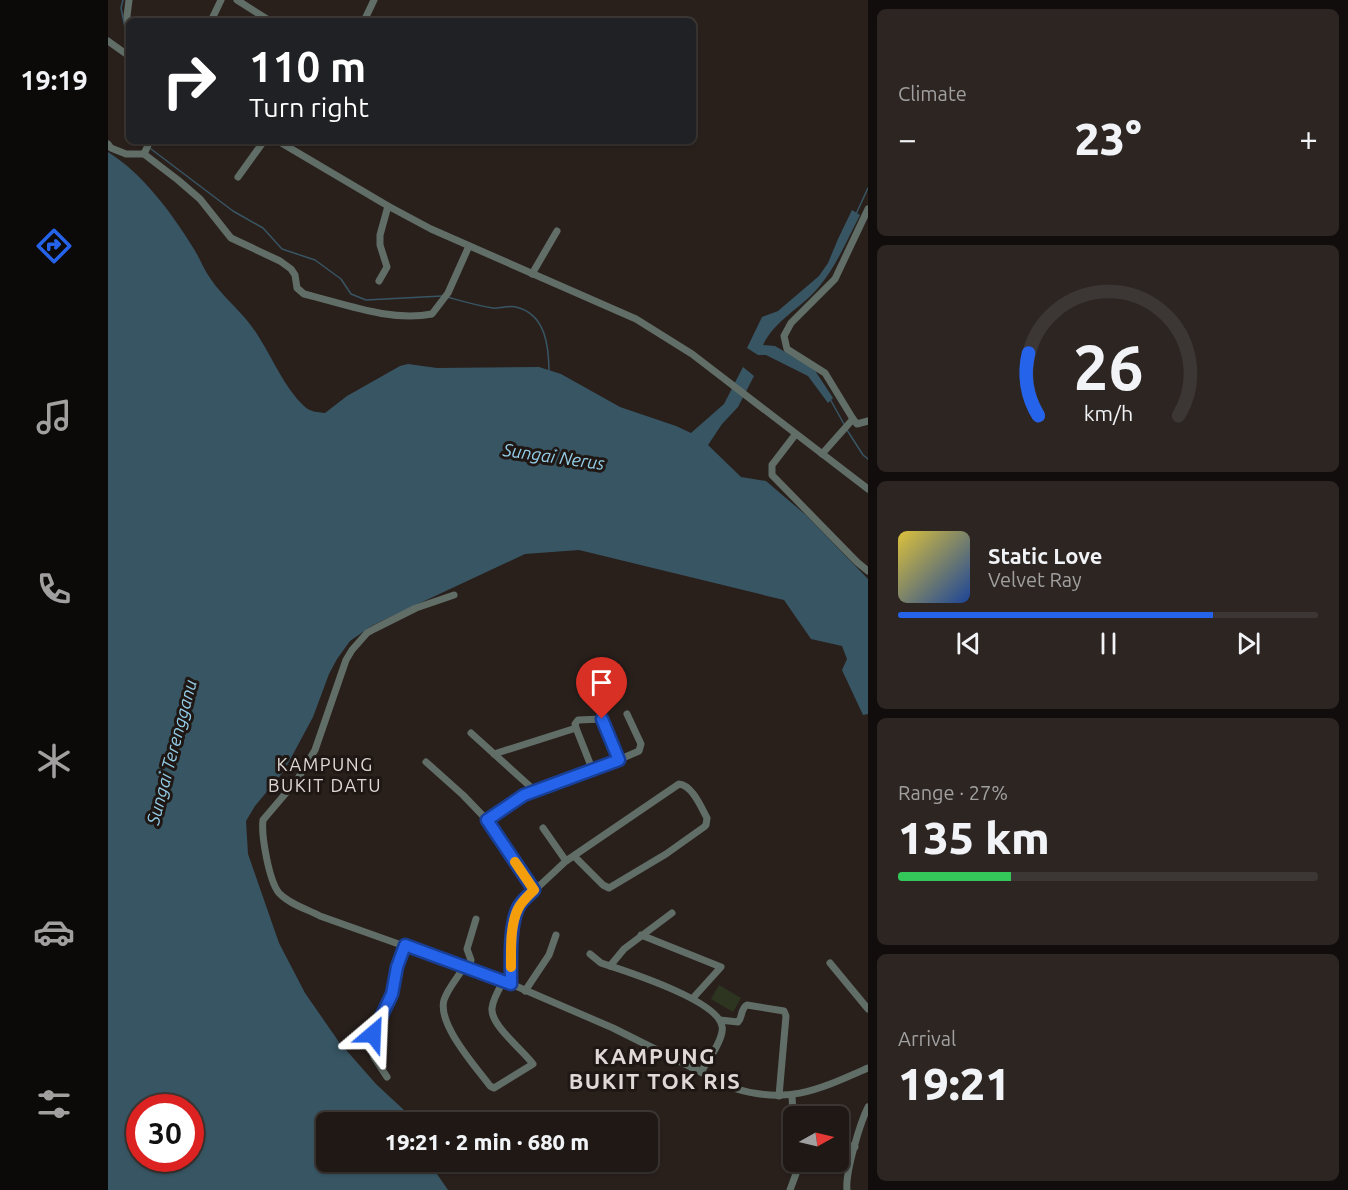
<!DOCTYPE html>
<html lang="en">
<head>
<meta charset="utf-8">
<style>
  body { margin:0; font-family:Ubuntu,sans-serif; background:#2c2522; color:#f1f3f6; height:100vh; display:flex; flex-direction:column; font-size:22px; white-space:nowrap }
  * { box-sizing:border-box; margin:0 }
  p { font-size:20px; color:#a1a0a0 }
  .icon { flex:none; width:33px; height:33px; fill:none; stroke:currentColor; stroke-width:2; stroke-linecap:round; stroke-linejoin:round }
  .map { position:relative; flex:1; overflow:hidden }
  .panel { display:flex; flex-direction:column; gap:9px; padding:9px; background:#110d0c; width:480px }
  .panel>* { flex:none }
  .hud { position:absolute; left:18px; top:18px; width:570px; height:126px; border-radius:9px; box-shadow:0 2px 4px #0004,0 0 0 2px #3c3734; background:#202124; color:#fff; overflow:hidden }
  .needle { width:39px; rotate:82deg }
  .fabs { position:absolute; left:675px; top:1106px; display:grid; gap:12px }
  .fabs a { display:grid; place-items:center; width:66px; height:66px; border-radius:9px; background:#1f1815; box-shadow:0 2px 4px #0004,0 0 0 2px #3c3734; font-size:30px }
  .speed { position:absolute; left:18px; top:1094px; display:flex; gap:12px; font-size:30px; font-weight:700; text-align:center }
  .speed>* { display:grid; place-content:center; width:78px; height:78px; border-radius:50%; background:#1f1815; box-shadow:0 2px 4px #0004,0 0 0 2px #3c3734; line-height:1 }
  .speed .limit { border:9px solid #d22; background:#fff; color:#111 }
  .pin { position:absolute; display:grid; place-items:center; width:51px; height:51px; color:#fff; margin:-62px -26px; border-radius:50% 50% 50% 0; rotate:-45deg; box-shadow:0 0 6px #0007 }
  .pin .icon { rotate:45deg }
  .me { position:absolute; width:66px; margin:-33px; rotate:26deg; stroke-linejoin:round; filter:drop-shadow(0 0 4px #0008) }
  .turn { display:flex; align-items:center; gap:21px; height:126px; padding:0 24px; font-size:27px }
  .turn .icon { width:78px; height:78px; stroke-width:2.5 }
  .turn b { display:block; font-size:42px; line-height:51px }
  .big { font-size:45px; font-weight:800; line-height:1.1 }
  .panel .tile { flex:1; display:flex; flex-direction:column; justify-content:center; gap:9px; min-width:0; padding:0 21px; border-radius:9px; background:#2c2522 }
  .panel .dial { align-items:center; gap:0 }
  .dial svg { height:156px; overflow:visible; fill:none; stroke:#3c3734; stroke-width:7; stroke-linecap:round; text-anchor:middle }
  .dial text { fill:#f1f3f6; stroke:none }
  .song { display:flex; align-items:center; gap:18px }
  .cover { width:72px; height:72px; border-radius:9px; background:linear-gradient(135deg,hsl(50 70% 55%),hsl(220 70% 35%)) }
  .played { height:6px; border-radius:3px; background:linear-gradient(90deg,#2563eb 75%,#3c3734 75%) }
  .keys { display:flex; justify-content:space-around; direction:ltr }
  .heat { display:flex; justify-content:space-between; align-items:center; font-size:33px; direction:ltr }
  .charge { height:9px; border-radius:4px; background:linear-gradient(90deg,#34c759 27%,#3c3734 0) }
  .trip { position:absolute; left:208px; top:1112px; width:342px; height:60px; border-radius:9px; background:#1f1815; box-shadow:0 2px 4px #0004,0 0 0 2px #3c3734; font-weight:800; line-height:60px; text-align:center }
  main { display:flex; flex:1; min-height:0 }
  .dock { display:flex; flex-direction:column; width:108px; justify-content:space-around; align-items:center; background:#0c0a08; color:#a1a0a0 }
  .dock .icon { width:42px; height:42px }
  .dock .selected { color:#2563eb }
  .dock b { font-size:27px; color:#f1f3f6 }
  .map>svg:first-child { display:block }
  .green { fill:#2d3520 }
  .water { fill:#385563; fill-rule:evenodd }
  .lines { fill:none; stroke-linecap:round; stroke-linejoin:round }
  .stream { stroke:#385563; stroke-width:1.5 }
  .minor { stroke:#616e67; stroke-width:7 }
  .route-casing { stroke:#184099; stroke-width:15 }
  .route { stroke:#2563eb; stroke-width:10 }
  .slow { stroke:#f59e0b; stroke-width:10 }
  .labels { text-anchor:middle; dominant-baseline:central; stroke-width:6; stroke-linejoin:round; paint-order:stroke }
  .water-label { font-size:18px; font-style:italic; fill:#93cde9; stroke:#1f1713 }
  .neighbourhood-label { font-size:18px; letter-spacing:1.5px; fill:#dfd8d6; stroke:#1f1713 }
  .district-label { font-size:22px; font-weight:bold; letter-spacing:1.5px; fill:#dfd8d6; stroke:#1f1713 }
</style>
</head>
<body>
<main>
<nav class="dock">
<b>19:19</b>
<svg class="icon selected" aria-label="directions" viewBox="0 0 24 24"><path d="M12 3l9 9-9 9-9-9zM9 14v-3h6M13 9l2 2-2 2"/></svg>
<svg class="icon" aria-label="music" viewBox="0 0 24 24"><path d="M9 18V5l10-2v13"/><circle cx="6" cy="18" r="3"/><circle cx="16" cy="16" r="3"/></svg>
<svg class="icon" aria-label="phone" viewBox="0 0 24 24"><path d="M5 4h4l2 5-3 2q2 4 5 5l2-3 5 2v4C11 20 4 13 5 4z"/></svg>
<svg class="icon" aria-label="climate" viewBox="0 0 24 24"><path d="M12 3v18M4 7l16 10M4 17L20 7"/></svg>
<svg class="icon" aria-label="car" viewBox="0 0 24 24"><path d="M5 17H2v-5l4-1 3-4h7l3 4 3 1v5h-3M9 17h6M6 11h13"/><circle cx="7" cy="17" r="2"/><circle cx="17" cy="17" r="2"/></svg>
<svg class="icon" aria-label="filters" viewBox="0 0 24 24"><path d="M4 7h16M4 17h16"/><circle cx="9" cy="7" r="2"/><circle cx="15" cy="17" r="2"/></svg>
</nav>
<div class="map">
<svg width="760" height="1190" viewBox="0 0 760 1190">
  <rect width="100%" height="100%" fill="#29201c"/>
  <polygon class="green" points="611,985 633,998 625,1012 603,999"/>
  <g class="water">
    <path d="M0,152C34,173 63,212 84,246C91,256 95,268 102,278C116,299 136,313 149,334C164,357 176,387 196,406C202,412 209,412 217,413L239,396L292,366L300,364L329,368L431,367L453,374L512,407L568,426L583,433L616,404L635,367L646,376L630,407L614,424L600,445L633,477L658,481L672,493L698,515L760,579V714L755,715L734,670L739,659L734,646L703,639L676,600L471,550L417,554L265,625L242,641L229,659L221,674L205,717L176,771L147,806L138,821L140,854L171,943L197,993L231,1042L268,1084L297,1111L302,1122H219V1161H320L340,1190H0ZM32,1107H82V1158H32Z"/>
    <path d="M744,210L752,215C739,240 728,267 710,288C692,309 667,320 655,345L667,346L706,369L725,398L720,403L700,376L658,355H650L639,348L654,317L670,311L711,276L720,263L730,239Z"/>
  </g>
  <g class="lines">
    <g class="stream">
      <polyline points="15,0 13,8 18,32"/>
      <polyline points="17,81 21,99"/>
      <polyline points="36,141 36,142"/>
      <polyline points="43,149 125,211 155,228 174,249 207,260 233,279 243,294 258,300 334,296"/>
      <polyline points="748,214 760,188"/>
      <path d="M339,297C354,301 370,306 385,308C392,309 401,305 408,307C438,314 441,347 441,373"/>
      <polyline points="722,399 736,424"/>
      <polyline points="739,430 755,455 760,459"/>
    </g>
    <g class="minor">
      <polyline points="129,0 162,21"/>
      <polyline points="103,21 113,0"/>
      <polyline points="256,21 266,0"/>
      <polyline points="21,28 19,16 21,0"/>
      <polyline points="0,41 21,56"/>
      <polyline points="170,141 280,206 323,229 528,319 584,354 760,489"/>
      <path d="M0,144L3,148L18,154H36L70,180L92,199L123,238L172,261L183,269L187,275L189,288L196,294C237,304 282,322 324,314L340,293L361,246"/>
      <polyline points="36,154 42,141"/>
      <polyline points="130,177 156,141"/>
      <polyline points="424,274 449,231"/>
      <polyline points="271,281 279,267 272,245 272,235 280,206"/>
      <polyline points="745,419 749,424 760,421"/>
      <polyline points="687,435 664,465 664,475 749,562 760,571"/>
      <polyline points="714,454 745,419 717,373 679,349 676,336 683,323 727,279 760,209"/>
      <path d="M346,595L308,608L266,629L259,633L244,650L238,660L207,750L189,780L155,820C153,835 161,881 171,893C181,904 199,909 212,916L403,984L505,1028L625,1088C680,1105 710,1090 760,1068"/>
      <polyline points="363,733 426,790"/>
      <polyline points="386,754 468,728"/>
      <polyline points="318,762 355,795 379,820 426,890"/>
      <polyline points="485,771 468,728 467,724 470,720 494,719 511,760"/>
      <polyline points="379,820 416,795 485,771 531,751 533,744 519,714"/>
      <polyline points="435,828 458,861"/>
      <polyline points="533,935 613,967 585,998"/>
      <path d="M482,954L493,963C518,971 609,1000 614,1026C617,1038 599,1062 593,1072"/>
      <polyline points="722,963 760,1009"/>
      <polyline points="502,966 516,949 564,913"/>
      <path d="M356,967C350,977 340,988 336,1000C329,1024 368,1067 382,1086L386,1088L425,1064C414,1049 382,1025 384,1008C385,999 391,989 395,982"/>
      <polyline points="361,969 363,960 359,949 368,919"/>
      <path d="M403,984V950L408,913L413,903L458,861L571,784C584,785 593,807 599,818L598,825L596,827L558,854L501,888L495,885L466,856"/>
      <polyline points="417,991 441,955 448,935"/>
      <path d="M612,1020L630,1022C635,1017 632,1009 639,1005L676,1011L678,1016L671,1096"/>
      <polyline points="279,1077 266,1057 263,1041 284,994 289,967 298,945"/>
      <polyline points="684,1095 686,1134"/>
      <polyline points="730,1142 747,1147"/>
      <polyline points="682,1190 689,1171 689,1161"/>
      <path d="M739,1190C737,1173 752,1123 760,1107"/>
    </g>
  </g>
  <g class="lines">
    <g class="route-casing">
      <path id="route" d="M265,1034L284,994L289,967L297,945L403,984C403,964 401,927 410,908C413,901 420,896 426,890L379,820L416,795L511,760L494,719"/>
    </g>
    <use href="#route" class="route"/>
    <path class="slow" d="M403,967C403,949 402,925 410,909C413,902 420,896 426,890L407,862"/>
  </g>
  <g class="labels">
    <g class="water-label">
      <text transform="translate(446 456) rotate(8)">Sungai Nerus</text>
      <text transform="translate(63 752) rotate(-75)">Sungai Terengganu</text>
    </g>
    <g class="neighbourhood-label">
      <text x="217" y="764">KAMPUNG<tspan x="217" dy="21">BUKIT DATU</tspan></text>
    </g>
    <g class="district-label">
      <text x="547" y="1055">KAMPUNG<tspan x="547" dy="25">BUKIT TOK RIS</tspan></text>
    </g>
  </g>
</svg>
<div class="fabs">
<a><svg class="needle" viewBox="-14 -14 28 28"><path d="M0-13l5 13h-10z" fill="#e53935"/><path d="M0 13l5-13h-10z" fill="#a1a0a0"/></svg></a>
</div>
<div class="speed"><div class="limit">30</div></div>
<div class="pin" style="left:494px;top:719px;background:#d93025"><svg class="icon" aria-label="arrive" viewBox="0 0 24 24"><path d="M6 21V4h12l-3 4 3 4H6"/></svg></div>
<svg class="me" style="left:265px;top:1034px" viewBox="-20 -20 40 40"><path d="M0-17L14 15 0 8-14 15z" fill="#2563eb" stroke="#fff" stroke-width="4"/></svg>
<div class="trip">19:21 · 2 min · 680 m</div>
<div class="hud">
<div class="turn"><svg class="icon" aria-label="right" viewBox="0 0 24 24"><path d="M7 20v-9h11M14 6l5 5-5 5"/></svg><div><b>110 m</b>Turn right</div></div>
</div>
</div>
<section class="panel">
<div class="tile"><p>Climate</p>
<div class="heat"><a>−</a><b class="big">23°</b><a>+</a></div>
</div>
<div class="tile dial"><svg viewBox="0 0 100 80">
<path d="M14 69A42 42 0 1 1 86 69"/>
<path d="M14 69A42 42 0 0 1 9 37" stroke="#2563eb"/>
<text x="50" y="56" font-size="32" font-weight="700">26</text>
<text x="50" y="72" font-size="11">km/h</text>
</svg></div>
<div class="tile">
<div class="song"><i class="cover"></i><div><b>Static Love</b><p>Velvet Ray</p></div></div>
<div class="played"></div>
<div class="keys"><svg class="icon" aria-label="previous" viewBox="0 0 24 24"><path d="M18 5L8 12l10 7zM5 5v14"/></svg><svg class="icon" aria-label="pause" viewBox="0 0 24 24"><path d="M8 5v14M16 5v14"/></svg><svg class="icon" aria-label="next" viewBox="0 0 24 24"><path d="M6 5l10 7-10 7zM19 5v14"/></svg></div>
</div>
<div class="tile"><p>Range · 27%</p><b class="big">135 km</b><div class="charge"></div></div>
<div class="tile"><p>Arrival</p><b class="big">19:21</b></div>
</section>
</main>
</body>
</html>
